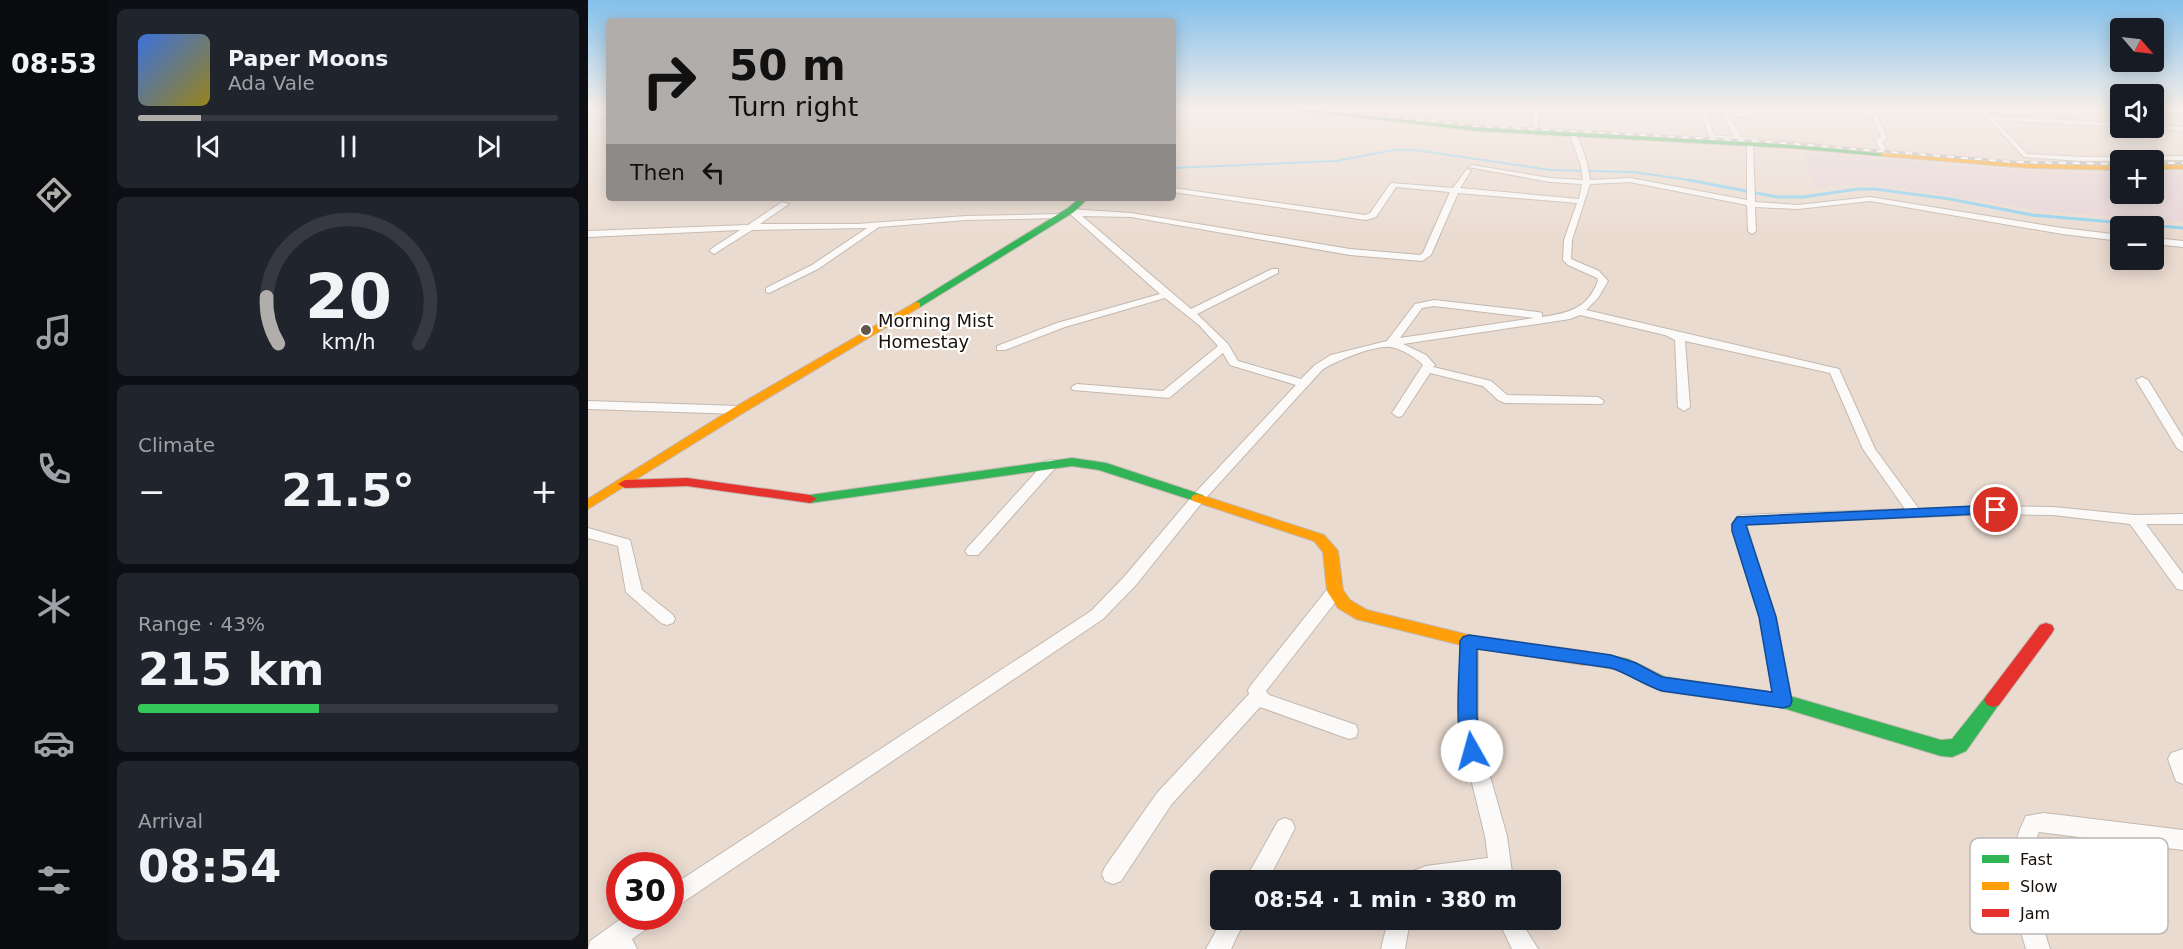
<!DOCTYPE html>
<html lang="en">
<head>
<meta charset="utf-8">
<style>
  body { margin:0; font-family:"DejaVu Sans",sans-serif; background:#20242c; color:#f1f3f6; height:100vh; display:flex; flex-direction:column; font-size:22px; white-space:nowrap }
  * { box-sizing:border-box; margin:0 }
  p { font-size:20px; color:#9ea1a6 }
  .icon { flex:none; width:33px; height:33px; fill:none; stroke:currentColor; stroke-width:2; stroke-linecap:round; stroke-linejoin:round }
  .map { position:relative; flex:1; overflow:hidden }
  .panel { display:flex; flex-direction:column; gap:9px; padding:9px; background:#0d0f14; width:480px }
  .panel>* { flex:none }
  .hud { position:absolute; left:18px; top:18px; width:570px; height:183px; border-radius:6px; box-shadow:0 3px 15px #0003; background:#b1adaa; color:#111; overflow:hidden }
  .needle { width:39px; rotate:118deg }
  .tools { position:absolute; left:1522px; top:18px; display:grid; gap:12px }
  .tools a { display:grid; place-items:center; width:54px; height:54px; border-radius:6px; background:#171b24; box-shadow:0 3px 15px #0003; font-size:30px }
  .speed { position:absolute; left:18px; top:852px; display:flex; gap:12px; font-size:30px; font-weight:700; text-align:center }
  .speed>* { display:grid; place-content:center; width:78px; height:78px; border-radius:50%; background:#171b24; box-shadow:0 3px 15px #0003; line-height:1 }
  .speed .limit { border:9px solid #d22; background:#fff; color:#111 }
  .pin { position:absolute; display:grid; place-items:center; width:51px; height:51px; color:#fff; margin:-26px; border:3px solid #fff; border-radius:50%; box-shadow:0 2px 6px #0007 }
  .me { position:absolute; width:66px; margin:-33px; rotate:353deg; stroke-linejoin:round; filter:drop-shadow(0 0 4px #0008) }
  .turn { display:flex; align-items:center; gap:21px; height:126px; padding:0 24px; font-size:27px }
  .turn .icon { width:78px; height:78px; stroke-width:2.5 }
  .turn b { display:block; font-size:42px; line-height:51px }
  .then { display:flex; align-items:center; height:57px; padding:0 24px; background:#0003; gap:12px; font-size:22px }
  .big { font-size:45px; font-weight:600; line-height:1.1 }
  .panel .widget { flex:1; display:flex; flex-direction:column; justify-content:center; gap:9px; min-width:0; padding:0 21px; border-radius:9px; background:#20242c }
  .panel .dial { align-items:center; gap:0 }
  .dial svg { height:156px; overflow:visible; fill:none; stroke:#363941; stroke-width:7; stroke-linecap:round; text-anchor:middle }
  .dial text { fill:#f1f3f6; stroke:none }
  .song { display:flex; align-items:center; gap:18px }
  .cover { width:72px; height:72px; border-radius:9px; background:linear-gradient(135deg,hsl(220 70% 55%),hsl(50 70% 35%)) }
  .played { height:6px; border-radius:3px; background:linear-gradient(90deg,#b1adaa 15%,#363941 15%) }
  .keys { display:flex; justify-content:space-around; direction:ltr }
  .heat { display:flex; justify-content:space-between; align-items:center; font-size:33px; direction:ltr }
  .charge { height:9px; border-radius:4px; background:linear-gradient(90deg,#34c759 43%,#363941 0) }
  .trip { position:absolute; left:622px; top:870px; width:351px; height:60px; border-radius:6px; background:#171b24; box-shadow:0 3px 15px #0003; font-weight:600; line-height:60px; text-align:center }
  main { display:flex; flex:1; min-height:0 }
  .tab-bar { display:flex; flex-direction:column; width:108px; justify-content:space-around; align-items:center; background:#090b0e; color:#9ea1a6 }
  .tab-bar .icon { width:42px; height:42px }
  .tab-bar .selected { color:#b1adaa }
  .tab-bar b { font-size:27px; color:#f1f3f6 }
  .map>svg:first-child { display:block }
  .industrial { fill:#e7d4d7 }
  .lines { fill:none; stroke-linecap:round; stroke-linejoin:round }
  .stream-far1 { stroke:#8dd1f0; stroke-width:2 }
  .stream { stroke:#8dd1f0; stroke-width:3 }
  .street-casing { stroke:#c3b8af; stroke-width:2 }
  .fast-casing { stroke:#c3b8af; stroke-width:2 }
  .slow-casing { stroke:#c3b8af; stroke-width:2 }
  .jam-casing { stroke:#c3b8af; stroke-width:2 }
  .street { fill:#fcfaf8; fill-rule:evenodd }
  .fast { fill:#30b455; fill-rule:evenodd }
  .slow { fill:#ff9f0a; fill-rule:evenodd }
  .jam { fill:#e5322d; fill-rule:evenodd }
  .rail-casing { stroke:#b4b0ae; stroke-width:3 }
  .rail { stroke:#fff; stroke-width:2; stroke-dasharray:7; stroke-linecap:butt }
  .route { fill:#1a73e8; stroke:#114b97; stroke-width:1.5 }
  .poi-dot { fill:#62574e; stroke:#fff; stroke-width:2 }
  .labels { text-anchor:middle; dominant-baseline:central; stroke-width:4.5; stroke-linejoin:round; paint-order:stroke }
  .far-poi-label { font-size:18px; fill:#181008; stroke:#fff; text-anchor:start }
  .key { fill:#fff; stroke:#bab7b5; stroke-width:1.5 }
  .key-label { font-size:16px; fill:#181008 }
</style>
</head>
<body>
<main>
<nav class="tab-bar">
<b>08:53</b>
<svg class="icon selected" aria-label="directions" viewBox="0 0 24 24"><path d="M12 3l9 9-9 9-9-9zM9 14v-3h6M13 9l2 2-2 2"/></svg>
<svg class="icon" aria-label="music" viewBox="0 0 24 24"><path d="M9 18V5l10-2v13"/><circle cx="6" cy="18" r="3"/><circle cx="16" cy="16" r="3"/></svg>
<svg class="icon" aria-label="phone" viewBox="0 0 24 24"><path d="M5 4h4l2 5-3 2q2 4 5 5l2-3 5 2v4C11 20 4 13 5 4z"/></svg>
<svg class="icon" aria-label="climate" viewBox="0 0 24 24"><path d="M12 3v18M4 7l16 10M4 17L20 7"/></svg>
<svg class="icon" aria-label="car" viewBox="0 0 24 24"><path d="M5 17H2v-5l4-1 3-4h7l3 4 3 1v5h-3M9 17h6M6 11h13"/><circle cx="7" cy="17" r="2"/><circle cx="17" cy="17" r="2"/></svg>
<svg class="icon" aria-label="filters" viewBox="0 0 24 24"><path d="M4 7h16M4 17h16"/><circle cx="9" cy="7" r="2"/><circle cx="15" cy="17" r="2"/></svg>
</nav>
<section class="panel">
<div class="widget">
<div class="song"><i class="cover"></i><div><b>Paper Moons</b><p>Ada Vale</p></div></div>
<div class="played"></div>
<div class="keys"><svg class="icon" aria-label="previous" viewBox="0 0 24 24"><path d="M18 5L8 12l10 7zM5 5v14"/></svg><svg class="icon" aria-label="pause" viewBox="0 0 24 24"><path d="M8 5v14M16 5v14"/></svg><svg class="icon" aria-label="next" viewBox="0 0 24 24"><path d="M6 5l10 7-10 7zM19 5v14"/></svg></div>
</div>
<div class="widget dial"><svg viewBox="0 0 100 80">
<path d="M14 69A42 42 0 1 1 86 69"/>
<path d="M14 69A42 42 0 0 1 8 45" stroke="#b1adaa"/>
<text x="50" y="56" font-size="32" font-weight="700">20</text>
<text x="50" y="72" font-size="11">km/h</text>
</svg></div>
<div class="widget"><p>Climate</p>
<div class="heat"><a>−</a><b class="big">21.5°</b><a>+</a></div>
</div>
<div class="widget"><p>Range · 43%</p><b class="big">215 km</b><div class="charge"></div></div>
<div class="widget"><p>Arrival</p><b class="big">08:54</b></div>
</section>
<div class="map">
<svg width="1595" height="949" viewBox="0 0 1595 949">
  <rect width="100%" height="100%" fill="#eadbd0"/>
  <polygon class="industrial" points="1214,152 1455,172 1533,173 1533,194 1566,194 1566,172 1595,172 1595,222 1455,211 1311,188 1266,184 1228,187"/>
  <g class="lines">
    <g class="stream-far1">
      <polyline points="0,123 21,118"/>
      <polyline points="585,168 748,161 806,150 827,150 963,170 1045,172 1108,181"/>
    </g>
    <polyline class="stream" points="1101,180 1189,197 1215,197 1270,189 1287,189 1362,199 1444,215 1595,228"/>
    <g class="street-casing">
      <g id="street">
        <polygon points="723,108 743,108 755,111 752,113"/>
        <polygon points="775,108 782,108 768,118 764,118 764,116"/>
        <polygon points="946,108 952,108 949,132 946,134 943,132"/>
        <polygon points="1111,108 1117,108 1126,135 1146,137 1135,115 1156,113 1156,108 1162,108 1161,116 1142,117 1153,137 1236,145 1233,147 1128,139 1127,142 1123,142"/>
        <polygon points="1224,108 1288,112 1299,138 1294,142 1301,154 1296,155 1287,141 1293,137 1284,115"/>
        <polygon points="1390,108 1396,108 1404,116 1533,123 1533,127 1407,120 1439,154 1494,157 1595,156 1595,160 1494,161 1436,157"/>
        <polygon points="1587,108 1595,108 1595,111 1588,109"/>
        <polygon points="1566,124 1595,127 1595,131 1565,128"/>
        <path d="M985,133C995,142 1000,166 1002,180L1042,178L1159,200V144L1162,142L1165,144L1167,202L1210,205L1282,197L1474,228L1533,235V241L1474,234L1282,201L1210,209L1167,207L1168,231L1164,234L1160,231L1159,205L1042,182L1002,184L984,240L983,259L1011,271L1020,281L1010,298L998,310L1251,369L1287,449L1331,509L1408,506L1465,507L1547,515L1595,514V524H1558L1595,574V590L1589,589L1542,524L1465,515L1408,514L1158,524L1188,617L1204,701L1201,706L1195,708L1189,706L1186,701L1172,617L1144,524L1149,517L1154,515L1317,509L1275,449L1242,373L1097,341L1102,407L1096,411L1090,407L1087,340L1077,335L992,315L982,319L815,344L838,355L847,365L845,367L903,381L919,395L1010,397L1016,401L1014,404L917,403L910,400L895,386L842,373L814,416L810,417L804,413L835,365C829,358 812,348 802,347C786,345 749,361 735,369L616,500L548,585L515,619L82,911V887L503,611L536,577L606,494L708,385L642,365L635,353L581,398L485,390L483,388L485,386L489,384L575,391L630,346L611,325L577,298L477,327L417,350H409V346L469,323L572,294L481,213V209L543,213L762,249L832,255L835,253L862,192L808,187L788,217L778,220L585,192V188L777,215L782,213L803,183L865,188L879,169L883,171L872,188L991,199L994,184L962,182L880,167L884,165L962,178L995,180L993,166L982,135ZM870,193L989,203L976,240L975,260L980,265L1009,278L1010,281C999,309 981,313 954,317V313L950,312L846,300L827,304L799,341L743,355L727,365L713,379L650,361L640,344L609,314L690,273V269H684L603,309L494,216L543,217L762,255L834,261L843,255ZM846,306L946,318L812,338L834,308Z"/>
        <polygon points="492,198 528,198 524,200 496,200"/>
        <polygon points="194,202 201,204 172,224 269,224 378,216 472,214 476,216 472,218 378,220 291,227 230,269 181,293 178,292 178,288 224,265 279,228 164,230 126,254 122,251 123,249 152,230 0,237 0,231 160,225"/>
        <polygon points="1566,238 1595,241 1595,247 1566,244"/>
        <polygon points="1554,377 1560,380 1595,437 1595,452 1589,448 1548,380"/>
        <polygon points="0,401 151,406 157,410 151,414 0,409"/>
        <polygon points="463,460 468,461 470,464 468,467 390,555 380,555 377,551 380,547 458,461"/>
        <polygon points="0,528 42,540 54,590 85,615 87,619 85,623 79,625 73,623 38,592 30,546 0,538"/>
        <polygon points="747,585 753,587 755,591 753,595 678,691 681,695 768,725 770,731 768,737 761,739 672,707 583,805 533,881 525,884 517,881 514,874 517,867 569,793 661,694 660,690 663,685 741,587"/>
        <polygon points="881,635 887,637 890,641 890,734 919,836 925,880 817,880 820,873 838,866 900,858 897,836 872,734 872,641 875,637"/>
        <polygon points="1595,749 1595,784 1588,781 1580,759 1583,753"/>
        <path d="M1456,813L1595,830V850L1451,832C1434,868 1451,914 1462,949H1438C1424,901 1414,863 1438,816Z"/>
        <polygon points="697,818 704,821 707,828 680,880 657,880 690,821"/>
        <polygon points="37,916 69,916 66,924 44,939 49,949 0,949 2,941"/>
        <polygon points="634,920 657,920 643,949 618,949"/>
        <polygon points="800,920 822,920 817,949 793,949"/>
        <polygon points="910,920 932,920 950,949 924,949"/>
      </g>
    </g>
    <g class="fast-casing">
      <g id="fast">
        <polygon points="690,108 711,108 890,127 1202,144 1297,154 1294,156 1202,148 890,131"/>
        <polygon points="492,198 500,198 486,212 332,307 328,308 323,305 480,208"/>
        <polygon points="484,458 518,463 615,495 617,498 610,502 511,470 484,466 222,503 215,499 222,495"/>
        <polygon points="996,651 1040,659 1077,677 1195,694 1353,740 1364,739 1399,695 1405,693 1411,695 1414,700 1378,751 1364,757 1353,756 1195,708 1074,691 1031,670 990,663 987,658 990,653"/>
      </g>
    </g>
    <g class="slow-casing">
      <g id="slow">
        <polygon points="1292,153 1442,164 1533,166 1533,170 1442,168 1294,156"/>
        <rect x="1566" y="165" width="29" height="4"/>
        <polygon points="328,302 332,303 332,307 155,413 0,509 0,499 147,407"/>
        <polygon points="610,494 736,535 750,551 755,590 762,600 779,610 881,635 996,651 1002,653 1005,658 1002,663 996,665 881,647 768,619 750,608 739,591 735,552 726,541 605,501 603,498 605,495"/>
      </g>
    </g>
    <g class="jam-casing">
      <g id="jam">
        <polygon points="99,478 222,495 229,499 222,503 99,486 37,488 30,484 37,480"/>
        <polygon points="1458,623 1464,625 1466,629 1464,633 1411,705 1405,707 1399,705 1396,700 1399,695 1452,625"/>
      </g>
    </g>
    <use href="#street" class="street"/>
    <use href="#fast" class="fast"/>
    <use href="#slow" class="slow"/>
    <use href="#jam" class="jam"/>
    <g class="rail-casing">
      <g id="rail">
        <polyline points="717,108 889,126 1183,142 1426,162 1533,164"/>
        <polyline points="1566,163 1595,163"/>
      </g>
    </g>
    <use href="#rail" class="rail"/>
  </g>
  <linearGradient id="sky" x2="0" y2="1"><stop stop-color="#83c0eb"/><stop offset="0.45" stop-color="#f6efea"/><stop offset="1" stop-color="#f6efea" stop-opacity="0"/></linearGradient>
  <rect width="1595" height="241" fill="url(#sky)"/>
  <path class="route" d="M1408,505L1413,506L1415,510L1413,513L1158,525L1188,617L1204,701L1202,706L1195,708L1074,691C1056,685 1041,674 1023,668L889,649V717L894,751L891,757L884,759L877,757C865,732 872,670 872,641L875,637L881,635L1023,655L1048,663L1074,677L1184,692L1171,617L1144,531V524L1149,517Z"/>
  <circle class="poi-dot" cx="278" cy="330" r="6"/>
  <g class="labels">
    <g class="far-poi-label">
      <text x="290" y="320">Morning Mist<tspan x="290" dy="21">Homestay</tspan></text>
    </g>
  </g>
  <rect x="1382" y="838" width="198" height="96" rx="9" class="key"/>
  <rect x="1394" y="855" width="27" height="8" fill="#30b455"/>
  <rect x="1394" y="882" width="27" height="8" fill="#ff9f0a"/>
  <rect x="1394" y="909" width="27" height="8" fill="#e5322d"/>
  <g class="key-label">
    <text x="1432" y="865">Fast</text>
    <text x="1432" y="892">Slow</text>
    <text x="1432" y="919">Jam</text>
  </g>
</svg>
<div class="tools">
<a><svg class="needle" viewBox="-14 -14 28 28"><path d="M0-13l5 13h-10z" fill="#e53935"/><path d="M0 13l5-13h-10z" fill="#9ea1a6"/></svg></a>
<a><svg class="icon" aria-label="sound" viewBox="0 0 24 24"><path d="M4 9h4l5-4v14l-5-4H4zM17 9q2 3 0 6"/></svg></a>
<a>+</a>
<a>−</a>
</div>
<div class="speed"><div class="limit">30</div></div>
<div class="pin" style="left:1408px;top:510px;background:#d93025"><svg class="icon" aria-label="arrive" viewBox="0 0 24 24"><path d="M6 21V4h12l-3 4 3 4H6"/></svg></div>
<svg class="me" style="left:884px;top:751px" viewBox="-20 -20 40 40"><circle r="19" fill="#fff"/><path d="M0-13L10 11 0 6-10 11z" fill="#1a73e8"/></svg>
<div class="trip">08:54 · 1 min · 380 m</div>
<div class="hud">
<div class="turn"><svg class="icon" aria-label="right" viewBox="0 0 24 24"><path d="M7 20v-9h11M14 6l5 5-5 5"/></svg><div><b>50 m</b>Turn right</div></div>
<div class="then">Then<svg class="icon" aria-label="left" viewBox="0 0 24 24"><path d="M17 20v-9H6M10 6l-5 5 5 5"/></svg></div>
</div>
</div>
</main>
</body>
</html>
